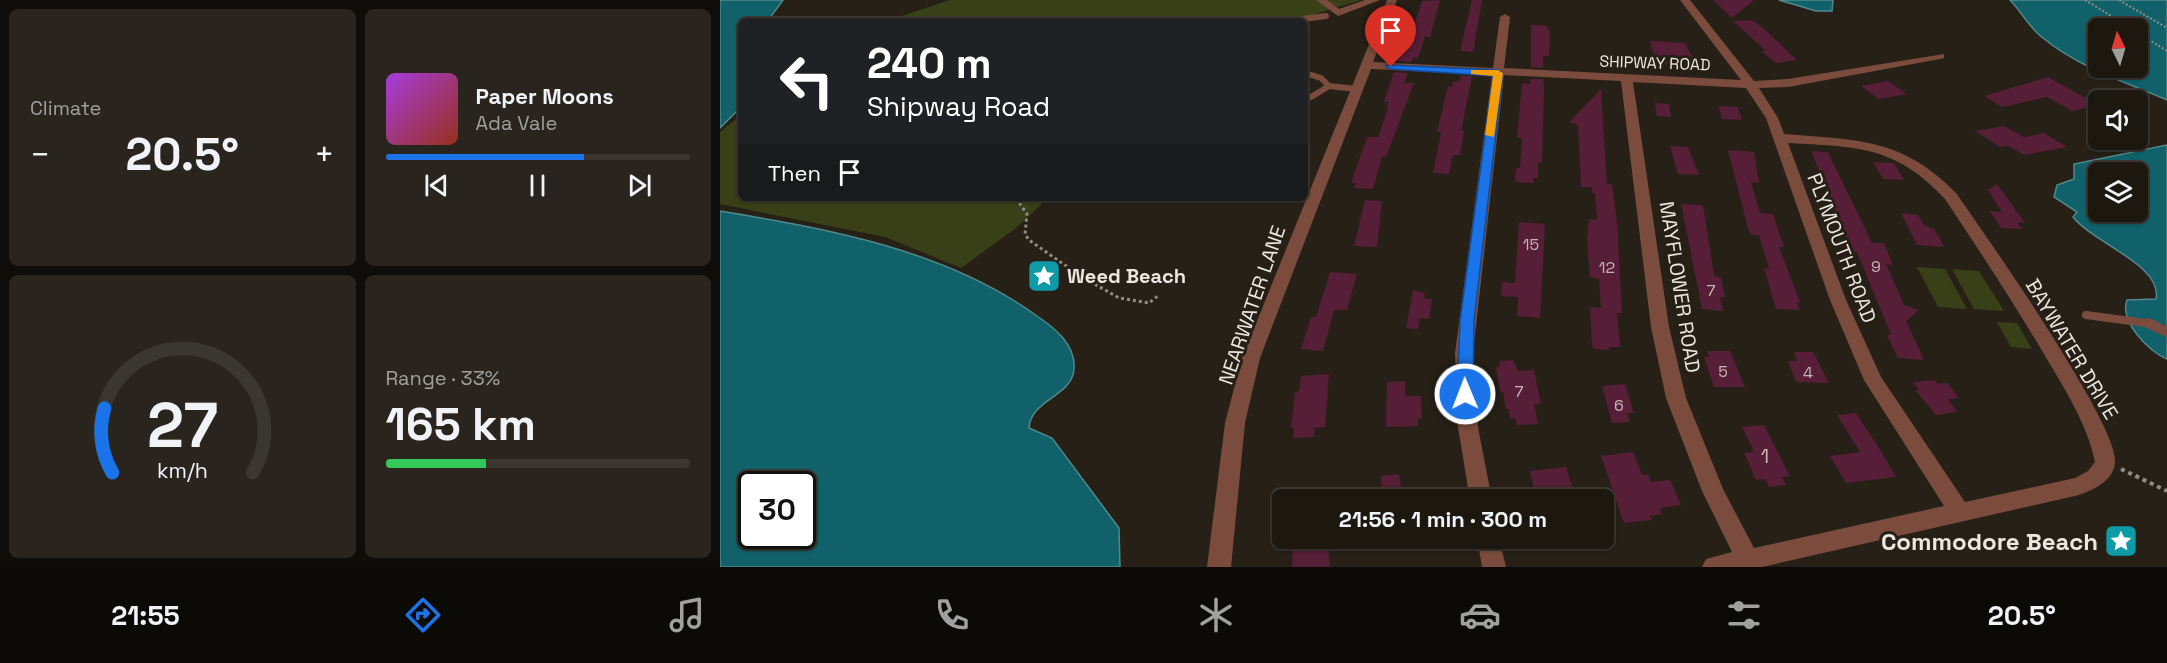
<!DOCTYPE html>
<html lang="en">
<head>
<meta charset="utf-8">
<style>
  body { margin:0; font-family:"Space Grotesk",sans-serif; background:#29251e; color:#f1f3f6; height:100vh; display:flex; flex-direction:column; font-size:22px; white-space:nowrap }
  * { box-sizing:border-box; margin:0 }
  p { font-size:20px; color:#a0a09f }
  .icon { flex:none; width:33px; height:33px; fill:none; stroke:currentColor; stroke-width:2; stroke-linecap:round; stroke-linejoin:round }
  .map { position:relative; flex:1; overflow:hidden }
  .sheet { display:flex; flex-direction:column; gap:9px; padding:9px; background:#0f0d09; width:720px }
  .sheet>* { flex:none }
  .hud { position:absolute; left:18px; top:18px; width:570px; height:183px; border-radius:9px; box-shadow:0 2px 4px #0004,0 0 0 2px #3a3730; background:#202124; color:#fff; overflow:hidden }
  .needle { width:39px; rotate:355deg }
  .fabs { position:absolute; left:1368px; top:18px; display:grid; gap:12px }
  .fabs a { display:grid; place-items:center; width:60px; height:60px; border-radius:9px; background:#1c1810; box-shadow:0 2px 4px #0004,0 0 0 2px #3a3730; font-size:30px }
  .speed { position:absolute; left:18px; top:471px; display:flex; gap:12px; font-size:30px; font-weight:700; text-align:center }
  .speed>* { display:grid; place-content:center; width:78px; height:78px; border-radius:50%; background:#1c1810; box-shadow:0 2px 4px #0004,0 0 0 2px #3a3730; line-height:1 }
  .speed .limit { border:3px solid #111; border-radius:9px; background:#fff; color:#111 }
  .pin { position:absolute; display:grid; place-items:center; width:51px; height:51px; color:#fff; margin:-62px -26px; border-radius:50% 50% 50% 0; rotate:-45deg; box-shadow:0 0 6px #0007 }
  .pin .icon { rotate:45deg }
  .me { position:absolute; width:66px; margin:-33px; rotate:359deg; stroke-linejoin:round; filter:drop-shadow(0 0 4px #0008) }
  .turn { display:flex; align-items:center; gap:21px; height:126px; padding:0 30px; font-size:27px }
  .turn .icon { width:78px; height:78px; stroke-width:2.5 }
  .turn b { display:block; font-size:42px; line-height:51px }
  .then { display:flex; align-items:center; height:57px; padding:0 30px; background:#0003; gap:12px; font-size:22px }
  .big { font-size:45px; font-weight:700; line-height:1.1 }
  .sheet .card { flex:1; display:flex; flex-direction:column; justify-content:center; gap:9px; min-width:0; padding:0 21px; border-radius:9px; background:#29251e }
  .sheet .dial { align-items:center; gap:0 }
  .dial svg { height:156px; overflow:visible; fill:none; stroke:#3a3730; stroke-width:7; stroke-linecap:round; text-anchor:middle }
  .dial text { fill:#f1f3f6; stroke:none }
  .song { display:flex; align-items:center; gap:18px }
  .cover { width:72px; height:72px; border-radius:9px; background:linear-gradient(135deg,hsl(280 70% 55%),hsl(10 70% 35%)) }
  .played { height:6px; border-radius:3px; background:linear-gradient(90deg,#1a73e8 65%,#3a3730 65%) }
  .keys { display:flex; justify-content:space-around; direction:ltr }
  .heat { display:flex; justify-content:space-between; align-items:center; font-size:33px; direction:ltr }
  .charge { height:9px; border-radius:4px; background:linear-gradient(90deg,#34c759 33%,#3a3730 0) }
  .sheet .tiles { flex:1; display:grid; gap:9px; grid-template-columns:repeat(2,1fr) }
  .trip { position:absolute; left:552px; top:489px; width:342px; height:60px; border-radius:9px; background:#1c1810; box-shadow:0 2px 4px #0004,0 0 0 2px #3a3730; font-weight:700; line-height:60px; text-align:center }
  .tab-bar { display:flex; height:96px; justify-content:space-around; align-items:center; background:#0b0a06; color:#a0a09f }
  .tab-bar .icon { width:42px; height:42px }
  .tab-bar .selected { color:#1a73e8 }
  .tab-bar b { font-size:27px; color:#f1f3f6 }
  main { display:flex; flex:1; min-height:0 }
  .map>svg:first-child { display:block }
  .green { fill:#394017 }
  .water { fill:#106169; stroke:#52898d; stroke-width:1.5; fill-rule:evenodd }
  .building { fill:#571e37 }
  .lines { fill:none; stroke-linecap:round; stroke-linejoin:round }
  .path-far2 { stroke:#928d84; stroke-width:2; stroke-dasharray:2 2; stroke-linecap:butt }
  .path-far1 { stroke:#928d84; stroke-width:3; stroke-dasharray:3 3; stroke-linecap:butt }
  .path { stroke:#928d84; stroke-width:4; stroke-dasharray:4 4; stroke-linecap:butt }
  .service-far2 { stroke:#7b4c3d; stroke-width:6 }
  .service-far1 { stroke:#7b4c3d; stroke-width:8 }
  .service { stroke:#7b4c3d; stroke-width:10 }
  .minor { fill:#7b4c3d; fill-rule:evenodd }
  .route { fill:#1a73e8; stroke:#114b97; stroke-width:1.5 }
  .slow { fill:#f59e0b }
  .labels { text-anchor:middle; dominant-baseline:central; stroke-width:6; stroke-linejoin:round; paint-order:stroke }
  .far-street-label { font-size:16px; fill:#ece7e0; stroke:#262016 }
  .number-label { font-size:16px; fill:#c7b5b6 }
  .street-label { font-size:20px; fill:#ece7e0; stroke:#262016 }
  .poi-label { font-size:20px; font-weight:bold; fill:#ece7e0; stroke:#262016; text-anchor:start }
  .near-number-label { font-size:20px; fill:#c7b5b6 }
  .near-poi-label { font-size:24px; font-weight:bold; fill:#ece7e0; stroke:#262016; text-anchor:end }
</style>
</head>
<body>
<main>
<section class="sheet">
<div class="tiles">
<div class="card"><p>Climate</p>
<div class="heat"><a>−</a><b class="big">20.5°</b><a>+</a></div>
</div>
<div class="card">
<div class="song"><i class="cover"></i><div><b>Paper Moons</b><p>Ada Vale</p></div></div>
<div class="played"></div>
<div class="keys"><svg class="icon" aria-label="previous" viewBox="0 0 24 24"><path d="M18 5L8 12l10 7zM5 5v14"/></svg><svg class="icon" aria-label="pause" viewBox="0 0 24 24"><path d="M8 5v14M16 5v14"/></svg><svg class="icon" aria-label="next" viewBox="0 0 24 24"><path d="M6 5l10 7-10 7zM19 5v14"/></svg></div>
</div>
<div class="card dial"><svg viewBox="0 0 100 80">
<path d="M14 69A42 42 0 1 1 86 69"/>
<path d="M14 69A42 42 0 0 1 10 36" stroke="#1a73e8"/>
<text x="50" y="56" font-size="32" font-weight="700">27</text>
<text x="50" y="72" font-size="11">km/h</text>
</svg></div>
<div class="card"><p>Range · 33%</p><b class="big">165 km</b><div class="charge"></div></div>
</div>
</section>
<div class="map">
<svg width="1447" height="567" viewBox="0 0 1447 567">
  <rect width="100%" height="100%" fill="#262016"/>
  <g class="green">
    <polygon points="230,0 641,0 572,21 167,21"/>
    <polygon points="21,115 21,198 328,198 296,228 241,268 165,237 0,204 0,132"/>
    <polygon points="1197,267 1225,269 1247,309 1218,307"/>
    <polygon points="1232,269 1259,271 1284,311 1254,309"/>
    <polygon points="1277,322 1297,323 1312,349 1291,347"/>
  </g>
  <g class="water">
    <polygon points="0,0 63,0 52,15 51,21 21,21 21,107 0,128"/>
    <polygon points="1059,0 1113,0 1112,11 1096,11"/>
    <path d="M1290,0H1447V100C1405,82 1358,67 1323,38C1309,28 1302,12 1290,0ZM1378,28H1418V68H1378Z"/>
    <path d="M1447,145V359C1429,352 1399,321 1407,300L1436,299C1443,265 1373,243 1353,217L1357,212L1334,197L1337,185L1354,179V164ZM1378,172H1418V212H1378Z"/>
    <path d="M0,211C109,229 226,250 317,316C335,328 356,345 354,369C352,397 311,399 309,428L332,438L399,528L400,567H0ZM82,484V536H32V484Z"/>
  </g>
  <g class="building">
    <polygon points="720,0 710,37 705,36 698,58 693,57 692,62 678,61 685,42 690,37 702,1"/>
    <polygon points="752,0 762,0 753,52 740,51"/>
    <polygon points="993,0 1034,0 1012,18"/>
    <polygon points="1032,20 1042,27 1077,60 1056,63 1041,51 1046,51 1013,21"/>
    <polygon points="811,25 827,26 830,33 829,56 823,56 823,68 811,67"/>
    <polygon points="930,41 965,43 978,66 936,64"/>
    <polygon points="674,72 688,73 684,83 694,83 689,96 666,157 662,156 653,189 634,188 636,183 632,183 633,177 647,137 658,137 667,111 668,102 664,102"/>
    <polygon points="741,76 752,76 741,131 744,131 740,155 733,155 729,174 713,173 721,132 717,132 728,86 732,87 733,81 739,82"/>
    <polygon points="1328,77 1378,105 1352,111 1327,97 1282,107 1264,96"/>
    <polygon points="810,79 823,79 824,86 822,163 818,162 818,178 814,178 813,183 795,182 796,168 800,168 802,138 797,138 802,83 810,84"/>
    <polygon points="1168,81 1187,94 1159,99 1141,86"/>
    <polygon points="881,89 887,184 892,184 897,222 902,313 897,313 900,347 889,347 889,350 874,349 872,344 870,307 881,308 879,279 870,277 867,238 869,219 877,220 875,194 872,193 872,187 861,187 858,125 849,122"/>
    <polygon points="935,103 949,104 951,117 937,116"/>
    <polygon points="999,106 1018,107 1022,120 1002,119"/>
    <polygon points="1284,126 1304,137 1324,133 1347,147 1304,155 1289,146 1280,147 1255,131"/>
    <polygon points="950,146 968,147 979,175 958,174"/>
    <polygon points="1008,150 1034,152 1039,183 1031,182 1040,213 1053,214 1064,247 1059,247 1080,302 1077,302 1080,310 1056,309 1044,268 1049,269 1039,235 1031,235 1028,228"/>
    <polygon points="1091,151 1108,152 1152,243 1164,243 1173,265 1166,264 1184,305 1199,310 1186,321 1204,360 1178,358 1167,335 1171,335 1155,296 1137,252 1132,252"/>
    <polygon points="1153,162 1174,163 1184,180 1163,179"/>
    <polygon points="1277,184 1305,223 1297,222 1302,229 1281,228 1270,211 1282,212 1268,190"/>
    <polygon points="645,200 662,201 657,247 634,246"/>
    <polygon points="961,204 983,205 994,275 1001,278 1005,298 1000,297 1003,311 982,309"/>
    <polygon points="1181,213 1198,215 1203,224 1215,230 1224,247 1197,245"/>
    <polygon points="799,222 825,224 820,318 797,316 798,297 781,296 782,282 795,283"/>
    <polygon points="610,272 637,274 627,310 614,310 603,351 581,349 591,317 596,317"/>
    <polygon points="693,290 705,293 704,298 712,299 709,319 700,318 698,329 686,328"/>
    <polygon points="987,351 1010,351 1025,387 994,387 984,357 989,357"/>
    <polygon points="1074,352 1093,352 1109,383 1076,382 1068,361 1077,361"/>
    <polygon points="793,360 798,371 814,370 821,404 814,404 818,424 797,425 795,418 790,419 789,409 786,409 783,392 780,392 776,367 780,367 779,361"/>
    <polygon points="609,374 605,427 594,428 594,437 573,438 574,428 571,428 575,392 579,391 581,376"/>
    <polygon points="1215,380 1218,384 1227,383 1239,398 1228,399 1237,412 1216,415 1195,390 1199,390 1193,382"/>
    <polygon points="685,381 685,396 701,396 702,418 698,419 698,426 666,427 667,382"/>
    <polygon points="905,384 914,413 907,413 910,422 892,423 882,386"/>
    <polygon points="1136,413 1161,451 1176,477 1126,483 1110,456 1140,452 1117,415"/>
    <polygon points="1044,425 1070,476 1062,477 1066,485 1049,487 1045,479 1036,480 1024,453 1034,452 1022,427"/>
    <polygon points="913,452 922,475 928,474 931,482 950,480 961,505 940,508 942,514 930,516 932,520 904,523 881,456"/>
    <polygon points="846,467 856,500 817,500 810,471"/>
    <polygon points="679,474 683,500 663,500 661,476"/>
    <polygon points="573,538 607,538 610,567 572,567"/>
  </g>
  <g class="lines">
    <g class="path-far2">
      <polyline points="1365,0 1411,28"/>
      <polyline points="1399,0 1447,28"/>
      <polyline points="1418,33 1447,51"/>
    </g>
    <polyline class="path-far1" points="296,198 307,214 305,234 309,240 359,275 399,298 429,303 439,295"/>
    <polyline class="path" points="1401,469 1447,491"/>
    <g class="service-far2">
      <polyline points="567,21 606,16"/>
      <polyline points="585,73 601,78 609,86 637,89"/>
      <polyline points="585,97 591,97 609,86"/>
    </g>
    <polyline class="service-far1" points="1366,315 1433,324"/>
    <polyline class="service" points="1428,323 1447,332"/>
    <g class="minor">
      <polygon points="596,0 607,0 619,9 645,0 660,0 618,16"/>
      <path d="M667,0H677L653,62L773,68L780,17L785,14L790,17L784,68L1021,80L960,0H970L1034,81L1068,79L1224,54V58L1220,59L1068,87L1039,88L1058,118L1064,134C1137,140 1183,138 1236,193C1264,233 1400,426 1395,463C1393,481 1373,490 1359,495L1042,567H982L986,559L1012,552L982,491L946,398L931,327L901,81L784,75L753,353L758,427L772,500H750L738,427L735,353L772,75L651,69L540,358L525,423L511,567H487L505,423L522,358ZM913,82L1026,88L1046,118L1110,300L1144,380L1224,506L1034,548L1003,489L966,398L949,327ZM1068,143C1136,147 1175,145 1225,199C1259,250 1293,302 1324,354C1344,388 1367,423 1375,462L1368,471L1355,478L1245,502L1161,377L1126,300Z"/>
      <polygon points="757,538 779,538 786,567 762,567"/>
    </g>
  </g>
  <polygon class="route" points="667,65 778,70 783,73 754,321 753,394 745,400 737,394 740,321 773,76 671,69 666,67"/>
  <polygon class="slow" points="751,70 778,70 783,73 774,137 765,135 773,76 751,74"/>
  <defs>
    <g id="sight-square" transform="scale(1.725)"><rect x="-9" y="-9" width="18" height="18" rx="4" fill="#0f9aa8" stroke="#262016"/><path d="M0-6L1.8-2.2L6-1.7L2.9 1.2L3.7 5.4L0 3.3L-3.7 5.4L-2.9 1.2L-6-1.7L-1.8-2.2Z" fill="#fff"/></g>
  </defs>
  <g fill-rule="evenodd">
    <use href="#sight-square" x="324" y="276"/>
    <use href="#sight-square" x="1401" y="541"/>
  </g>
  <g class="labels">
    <g class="far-street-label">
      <text transform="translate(935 63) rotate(2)">SHIPWAY ROAD</text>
    </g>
    <g class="number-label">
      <text x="811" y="244">15</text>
      <text x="1156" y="266">9</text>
      <text x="887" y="267">12</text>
      <text x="991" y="290">7</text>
      <text x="1003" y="371">5</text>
      <text x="1088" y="372">4</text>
      <text x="799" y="391">7</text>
      <text x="899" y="405">6</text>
    </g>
    <g class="street-label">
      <text transform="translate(1122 248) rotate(69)">PLYMOUTH ROAD</text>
      <text transform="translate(960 287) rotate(81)">MAYFLOWER ROAD</text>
      <text transform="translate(532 305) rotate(-71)">NEARWATER LANE</text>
      <text transform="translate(1352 349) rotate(59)">BAYWATER DRIVE</text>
    </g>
    <g class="poi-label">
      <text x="347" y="276">Weed Beach</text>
    </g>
    <g class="near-number-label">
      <text x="1045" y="456">1</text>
    </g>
    <g class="near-poi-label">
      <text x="1378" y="541">Commodore Beach</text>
    </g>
  </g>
</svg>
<div class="fabs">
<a><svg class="needle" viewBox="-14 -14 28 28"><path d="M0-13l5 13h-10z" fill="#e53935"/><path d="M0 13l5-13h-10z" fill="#a0a09f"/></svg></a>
<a><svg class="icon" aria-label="sound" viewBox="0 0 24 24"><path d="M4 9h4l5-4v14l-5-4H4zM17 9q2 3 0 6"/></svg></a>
<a><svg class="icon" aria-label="layers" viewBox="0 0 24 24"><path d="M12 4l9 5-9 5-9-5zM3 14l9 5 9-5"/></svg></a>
</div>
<div class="speed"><div class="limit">30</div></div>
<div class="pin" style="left:671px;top:67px;background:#d93025"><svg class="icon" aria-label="arrive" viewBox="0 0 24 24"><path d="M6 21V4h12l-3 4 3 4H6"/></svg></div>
<svg class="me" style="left:745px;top:394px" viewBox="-20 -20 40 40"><circle r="17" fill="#1a73e8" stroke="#fff" stroke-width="3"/><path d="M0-11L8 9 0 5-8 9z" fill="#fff"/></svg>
<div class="trip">21:56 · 1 min · 300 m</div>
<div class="hud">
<div class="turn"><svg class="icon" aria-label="left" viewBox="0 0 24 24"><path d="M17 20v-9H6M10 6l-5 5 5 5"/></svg><div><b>240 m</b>Shipway Road</div></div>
<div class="then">Then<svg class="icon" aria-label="arrive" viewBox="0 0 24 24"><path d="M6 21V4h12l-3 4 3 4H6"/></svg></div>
</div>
</div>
</main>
<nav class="tab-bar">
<b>21:55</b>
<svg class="icon selected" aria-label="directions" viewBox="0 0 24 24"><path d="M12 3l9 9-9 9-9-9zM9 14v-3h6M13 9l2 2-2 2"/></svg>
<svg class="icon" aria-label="music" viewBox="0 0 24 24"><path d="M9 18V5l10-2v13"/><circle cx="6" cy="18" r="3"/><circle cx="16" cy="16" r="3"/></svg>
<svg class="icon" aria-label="phone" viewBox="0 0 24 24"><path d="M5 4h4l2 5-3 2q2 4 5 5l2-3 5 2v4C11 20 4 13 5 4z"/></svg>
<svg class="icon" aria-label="climate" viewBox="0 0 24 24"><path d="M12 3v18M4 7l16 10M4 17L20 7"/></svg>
<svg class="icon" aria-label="car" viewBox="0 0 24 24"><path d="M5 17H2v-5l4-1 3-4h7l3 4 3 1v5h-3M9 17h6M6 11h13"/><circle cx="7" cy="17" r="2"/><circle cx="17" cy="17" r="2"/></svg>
<svg class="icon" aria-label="filters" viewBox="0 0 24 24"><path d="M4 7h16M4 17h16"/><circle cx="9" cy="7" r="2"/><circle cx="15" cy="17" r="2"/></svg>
<b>20.5°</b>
</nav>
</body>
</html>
